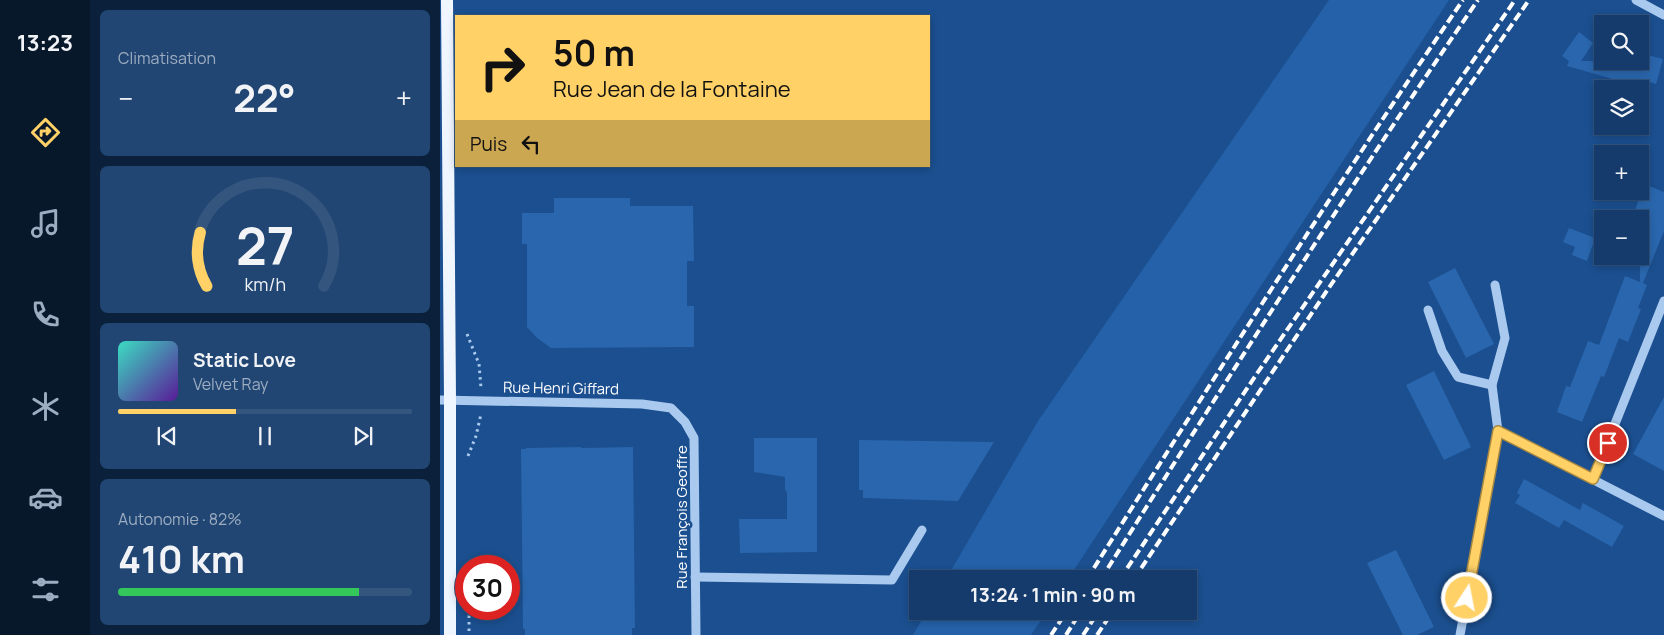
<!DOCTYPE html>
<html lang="fr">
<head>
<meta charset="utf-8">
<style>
  body { margin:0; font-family:Manrope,sans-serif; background:#214673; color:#f1f3f6; height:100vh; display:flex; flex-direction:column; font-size:19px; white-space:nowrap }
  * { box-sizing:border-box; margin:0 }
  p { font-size:16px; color:#9dadc1 }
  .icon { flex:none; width:28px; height:28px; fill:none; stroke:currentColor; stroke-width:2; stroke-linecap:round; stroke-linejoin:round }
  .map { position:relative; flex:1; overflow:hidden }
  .drawer { display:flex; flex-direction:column; gap:10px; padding:10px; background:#0b203b; width:350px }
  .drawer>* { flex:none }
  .guide { position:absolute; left:15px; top:15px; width:475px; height:152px; border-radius:0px; box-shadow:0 2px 8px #0003,0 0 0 1px #33557e; background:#ffd166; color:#111; overflow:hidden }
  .controls { position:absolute; left:1154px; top:15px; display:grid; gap:10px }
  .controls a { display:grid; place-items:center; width:55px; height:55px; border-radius:0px; background:#143b6b; box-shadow:0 2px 8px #0003,0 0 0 1px #33557e; font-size:25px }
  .speed { position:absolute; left:15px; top:555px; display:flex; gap:10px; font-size:25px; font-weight:700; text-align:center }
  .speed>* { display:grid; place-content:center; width:65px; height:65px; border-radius:50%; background:#143b6b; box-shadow:0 2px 8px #0003,0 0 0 1px #33557e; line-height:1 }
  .speed .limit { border:8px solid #d22; background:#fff; color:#111 }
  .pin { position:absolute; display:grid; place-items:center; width:42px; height:42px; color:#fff; margin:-21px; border:2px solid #fff; border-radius:50%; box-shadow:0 1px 5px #0007 }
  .me { position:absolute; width:55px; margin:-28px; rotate:11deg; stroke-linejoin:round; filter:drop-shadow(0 0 4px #0008) }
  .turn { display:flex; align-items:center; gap:18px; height:105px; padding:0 15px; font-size:22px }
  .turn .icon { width:65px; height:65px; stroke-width:2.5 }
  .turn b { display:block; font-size:35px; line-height:42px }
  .then { display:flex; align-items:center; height:48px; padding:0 15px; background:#0003; gap:10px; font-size:19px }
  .big { font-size:38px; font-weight:700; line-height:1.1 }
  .drawer .tile { flex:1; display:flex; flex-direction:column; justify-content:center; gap:8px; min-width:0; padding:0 18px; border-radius:8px; background:#214673 }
  .drawer .dial { align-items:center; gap:0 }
  .dial svg { height:130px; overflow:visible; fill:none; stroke:#33557e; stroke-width:7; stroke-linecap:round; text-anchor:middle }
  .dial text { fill:#f1f3f6; stroke:none }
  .song { display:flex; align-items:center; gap:15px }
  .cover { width:60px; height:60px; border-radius:8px; background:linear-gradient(135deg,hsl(170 70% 55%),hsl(270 70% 35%)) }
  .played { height:5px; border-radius:2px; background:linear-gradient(90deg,#ffd166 40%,#33557e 40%) }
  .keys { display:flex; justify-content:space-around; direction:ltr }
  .heat { display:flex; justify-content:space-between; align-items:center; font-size:28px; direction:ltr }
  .charge { height:8px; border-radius:4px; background:linear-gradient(90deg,#34c759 82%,#33557e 0) }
  .trip { position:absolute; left:469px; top:570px; width:288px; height:50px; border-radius:0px; background:#143b6b; box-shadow:0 2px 8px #0003,0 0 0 1px #33557e; font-weight:700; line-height:50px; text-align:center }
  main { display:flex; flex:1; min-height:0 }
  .tab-bar { display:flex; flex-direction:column; width:90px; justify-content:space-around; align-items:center; background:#08182b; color:#9dadc1 }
  .tab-bar .icon { width:35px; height:35px }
  .tab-bar .current { color:#ffd166 }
  .tab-bar b { font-size:22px; color:#f1f3f6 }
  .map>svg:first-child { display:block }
  .green { fill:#2461a8 }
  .building { fill:#2a66ad }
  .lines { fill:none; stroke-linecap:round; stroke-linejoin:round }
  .path { stroke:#a9c9ee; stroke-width:3; stroke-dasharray:2.5 4; stroke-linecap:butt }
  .minor { stroke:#a9c9ee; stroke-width:9 }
  .major { stroke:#f0f6ff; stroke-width:12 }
  .rail { stroke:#fff; stroke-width:4; stroke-dasharray:9 4; stroke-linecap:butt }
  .route-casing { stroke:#a68842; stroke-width:12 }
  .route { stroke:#ffd166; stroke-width:9 }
  .labels { text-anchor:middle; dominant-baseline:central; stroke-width:5; stroke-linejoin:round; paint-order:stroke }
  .street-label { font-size:15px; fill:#fff; stroke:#1b4f8f }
</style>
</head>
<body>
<main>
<nav class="tab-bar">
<b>13:23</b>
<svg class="icon current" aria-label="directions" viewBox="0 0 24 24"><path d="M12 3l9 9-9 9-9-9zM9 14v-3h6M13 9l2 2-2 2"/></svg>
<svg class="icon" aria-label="music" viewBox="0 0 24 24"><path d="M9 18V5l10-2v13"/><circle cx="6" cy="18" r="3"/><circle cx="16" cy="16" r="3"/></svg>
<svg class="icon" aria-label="phone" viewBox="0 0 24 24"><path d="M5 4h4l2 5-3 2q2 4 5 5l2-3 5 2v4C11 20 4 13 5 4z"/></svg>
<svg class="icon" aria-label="climate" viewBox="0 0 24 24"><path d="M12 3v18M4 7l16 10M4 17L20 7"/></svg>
<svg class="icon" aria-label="car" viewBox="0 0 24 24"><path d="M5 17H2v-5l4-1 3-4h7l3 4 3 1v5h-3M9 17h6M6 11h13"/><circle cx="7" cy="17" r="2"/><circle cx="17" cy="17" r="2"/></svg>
<svg class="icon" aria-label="filters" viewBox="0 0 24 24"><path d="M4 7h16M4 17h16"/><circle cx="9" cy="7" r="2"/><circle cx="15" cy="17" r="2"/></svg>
</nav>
<section class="drawer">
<div class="tile"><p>Climatisation</p>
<div class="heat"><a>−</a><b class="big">22°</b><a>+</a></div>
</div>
<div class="tile dial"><svg viewBox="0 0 100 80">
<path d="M14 69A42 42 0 1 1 86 69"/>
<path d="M14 69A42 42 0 0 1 10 36" stroke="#ffd166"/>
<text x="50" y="56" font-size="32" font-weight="700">27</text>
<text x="50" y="72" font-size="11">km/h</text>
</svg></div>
<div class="tile">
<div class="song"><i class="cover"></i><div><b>Static Love</b><p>Velvet Ray</p></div></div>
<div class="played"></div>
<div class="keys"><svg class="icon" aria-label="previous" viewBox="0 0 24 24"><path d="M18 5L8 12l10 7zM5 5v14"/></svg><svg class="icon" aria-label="pause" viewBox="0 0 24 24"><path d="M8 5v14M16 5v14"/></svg><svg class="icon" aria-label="next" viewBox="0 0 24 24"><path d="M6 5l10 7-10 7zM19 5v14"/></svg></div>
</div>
<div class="tile"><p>Autonomie · 82%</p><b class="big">410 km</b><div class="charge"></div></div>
</section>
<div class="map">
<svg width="1224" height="635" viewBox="0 0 1224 635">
  <rect width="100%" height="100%" fill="#1b4f8f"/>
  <g class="green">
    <polygon points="889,0 1009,0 628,579 506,579 598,421"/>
    <polygon points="487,611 607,611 591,635 473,635"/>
  </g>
  <g class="building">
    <polygon points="1139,32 1153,43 1141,61 1200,61 1200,53 1223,59 1216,84 1203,80 1201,87 1127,66 1129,61 1122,56"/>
    <polygon points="1204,184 1224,192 1224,231 1203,283 1207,285 1198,308 1201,309 1188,342 1179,338 1164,377 1161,376 1142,422 1117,412 1126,386 1130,387 1148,341 1159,345 1185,276 1200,282 1200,219 1192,219"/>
    <polygon points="114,198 190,198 190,206 253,206 254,261 247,261 247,306 254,306 254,347 111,348 97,338 87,327 87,244 82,244 82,213 114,213"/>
    <polygon points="1129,228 1155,238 1147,261 1132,255 1135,247 1123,242"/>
    <polygon points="1015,268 1054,344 1026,358 988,282"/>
    <polygon points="994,371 1031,447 1004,460 966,385"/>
    <polygon points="1224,397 1224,471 1193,454"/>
    <polygon points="314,438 377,438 377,552 300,553 299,519 347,519 347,492 345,490 345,477 314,472"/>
    <polygon points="419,440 554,442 518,501 423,498 423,490 419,490"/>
    <polygon points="141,447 141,448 193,447 195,628 192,628 192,635 85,635 85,629 83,629 81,449 86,449 86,448"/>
    <polygon points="1084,479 1140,510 1143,503 1184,526 1172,547 1124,520 1119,528 1075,503 1080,495 1077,493"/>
    <polygon points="956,550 994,627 977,635 963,635 927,563"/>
  </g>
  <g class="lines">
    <g class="path">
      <polyline points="27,334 39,364 41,388"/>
      <polyline points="28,456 36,436 41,414"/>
      <polyline points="29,609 29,635"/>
    </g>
    <g class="minor">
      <polyline points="1196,0 1224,15"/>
      <polyline points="988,310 1002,351 1018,377 1052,385"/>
      <polyline points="0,400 202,404 231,408 245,422 254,438 256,635"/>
      <polyline points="1058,431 1224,516"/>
      <polyline points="1153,479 1224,301"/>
      <polyline points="255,577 452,580 482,530"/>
      <polyline points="1020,635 1058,431 1052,385 1065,338 1055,285"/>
    </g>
    <polyline class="major" points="7,0 10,400 10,635"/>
    <g class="rail">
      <path d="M647,579C770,384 893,190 1023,0"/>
      <path d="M661,579C784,384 907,190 1038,0"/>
      <polyline points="680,579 818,372 1075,0"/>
      <polyline points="694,579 888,289 1089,0"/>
      <polyline points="611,635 627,611"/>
      <polyline points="626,635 641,611"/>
      <polyline points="643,635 659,611"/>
      <polyline points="657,635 673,611"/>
    </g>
  </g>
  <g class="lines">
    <g class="route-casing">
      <polyline id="route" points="1027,598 1058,431 1153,479 1168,443"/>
    </g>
    <use href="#route" class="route"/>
  </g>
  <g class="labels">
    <g class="street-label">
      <text transform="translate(121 388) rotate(1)">Rue Henri Giffard</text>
      <text transform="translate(241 517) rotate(-90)">Rue François Geoffre</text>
    </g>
  </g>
</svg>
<div class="controls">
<a><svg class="icon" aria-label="search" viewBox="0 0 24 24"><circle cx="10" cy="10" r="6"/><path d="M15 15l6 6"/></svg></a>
<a><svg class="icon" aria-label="layers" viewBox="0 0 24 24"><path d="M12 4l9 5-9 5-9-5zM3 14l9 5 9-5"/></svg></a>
<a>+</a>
<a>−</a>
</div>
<div class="speed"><div class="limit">30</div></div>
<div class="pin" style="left:1168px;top:443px;background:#d93025"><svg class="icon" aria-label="arrive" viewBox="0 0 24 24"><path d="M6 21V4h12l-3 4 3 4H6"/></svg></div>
<svg class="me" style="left:1027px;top:598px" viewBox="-20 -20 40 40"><circle r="17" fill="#ffd166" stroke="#fff" stroke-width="3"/><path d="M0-11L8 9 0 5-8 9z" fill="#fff"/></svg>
<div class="trip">13:24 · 1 min · 90 m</div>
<div class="guide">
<div class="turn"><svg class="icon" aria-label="right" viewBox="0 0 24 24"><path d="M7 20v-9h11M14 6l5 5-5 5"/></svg><div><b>50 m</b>Rue Jean de la Fontaine</div></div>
<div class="then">Puis<svg class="icon" aria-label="left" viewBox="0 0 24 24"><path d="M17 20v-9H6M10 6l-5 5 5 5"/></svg></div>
</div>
</div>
</main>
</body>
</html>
